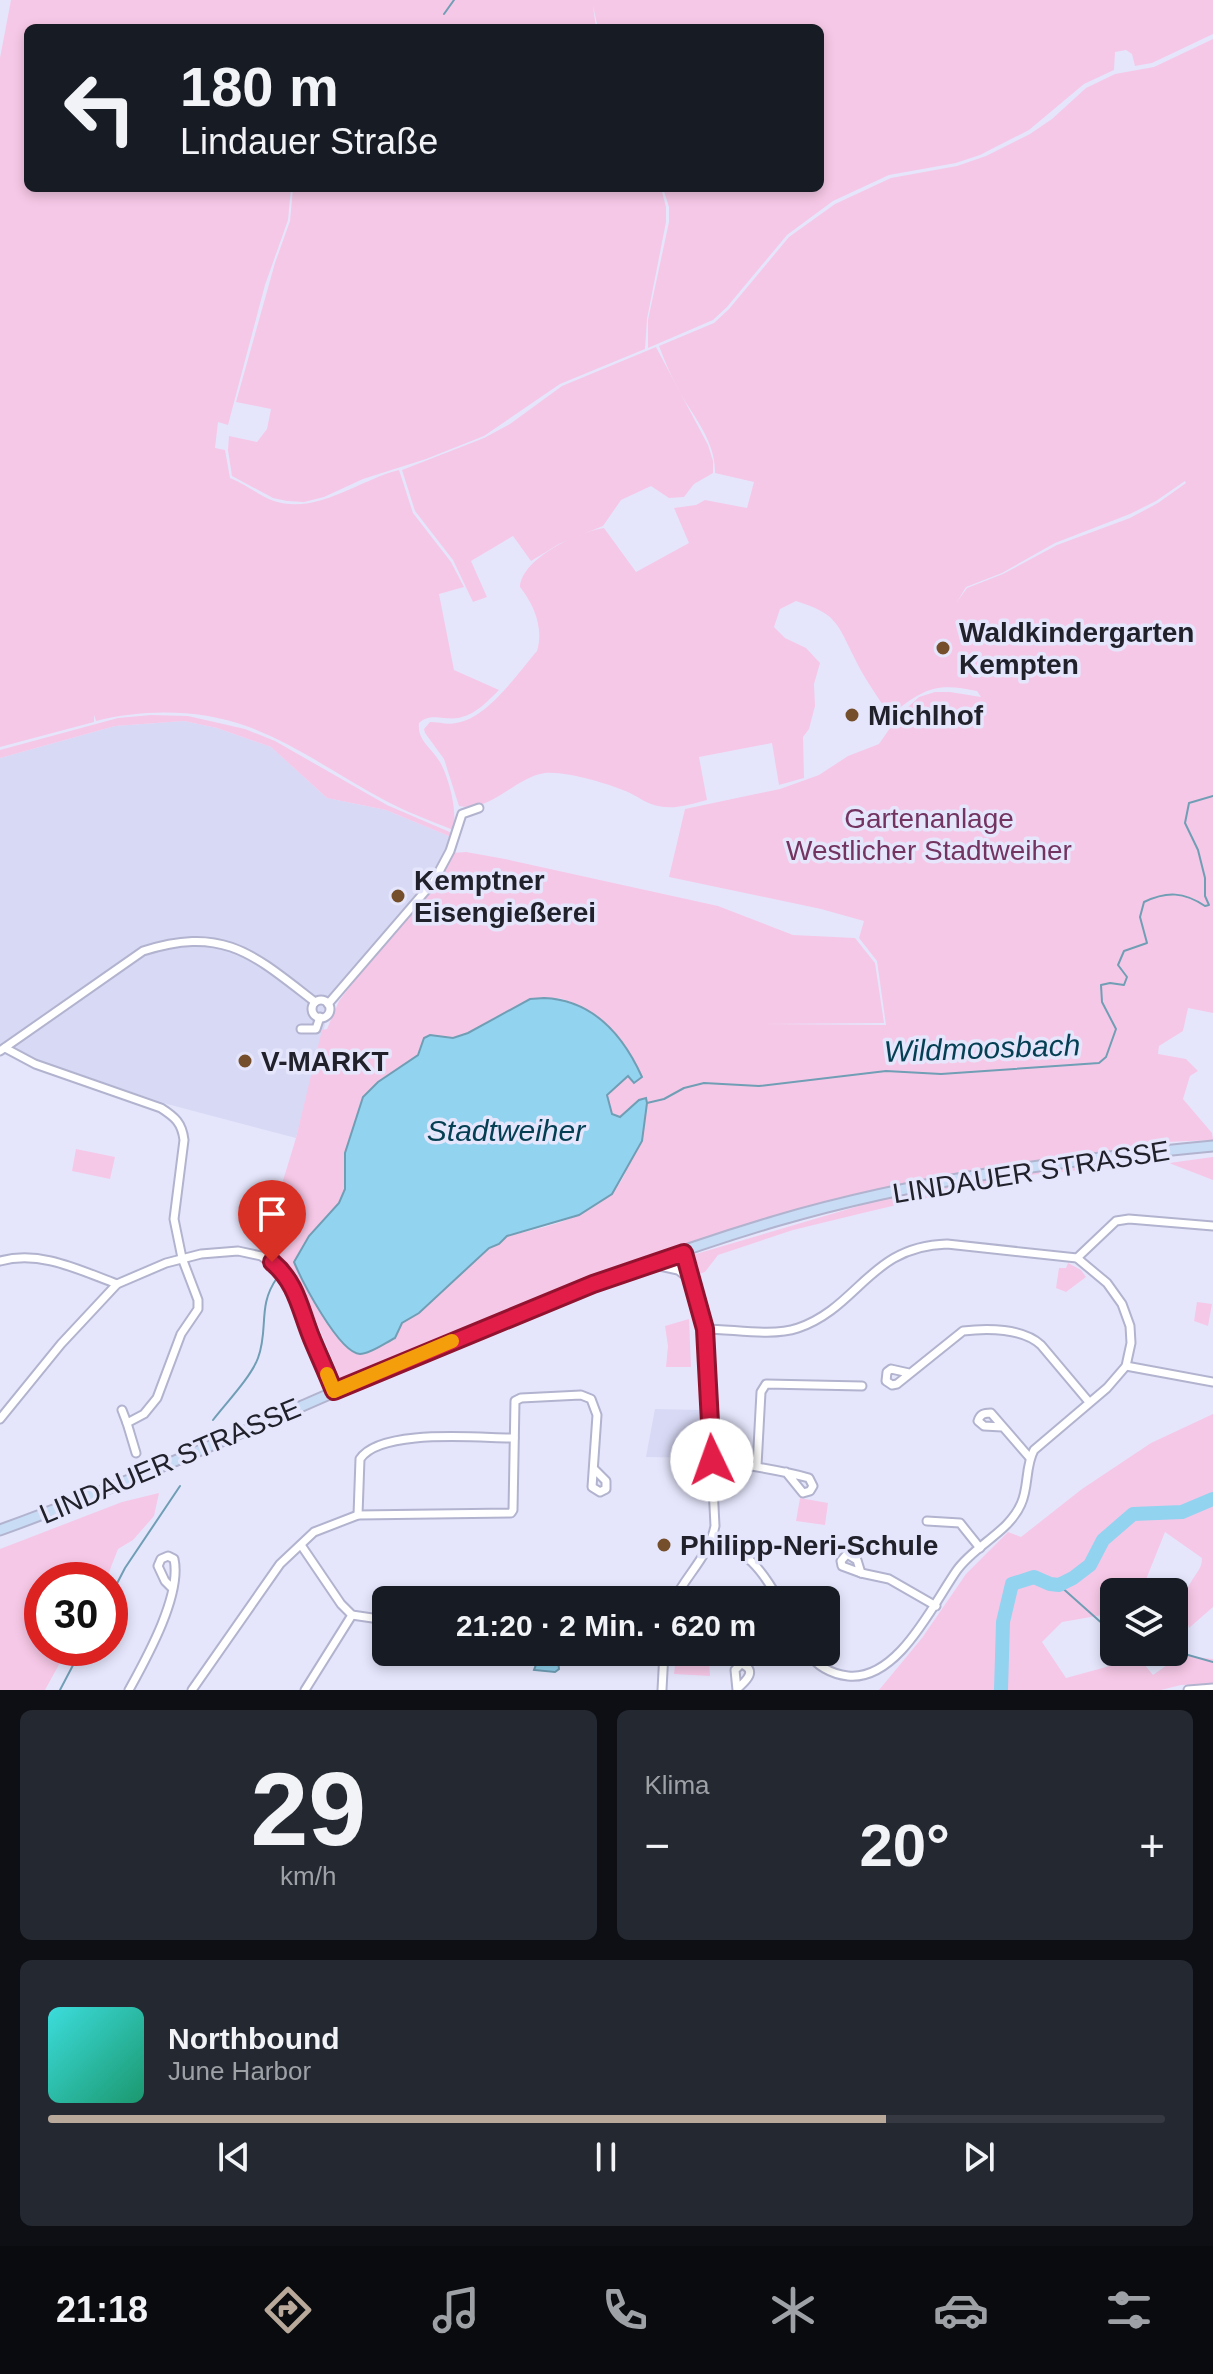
<!DOCTYPE html>
<html lang="de">
<head>
<meta charset="utf-8">
<style>
  body { margin:0; font-family:Arial,sans-serif; background:#242831; color:#f1f3f6; height:100vh; display:flex; flex-direction:column; font-size:30px; white-space:nowrap }
  * { box-sizing:border-box; margin:0 }
  p { font-size:26px; color:#9ea1a6 }
  .icon { flex:none; width:44px; height:44px; fill:none; stroke:currentColor; stroke-width:2; stroke-linecap:round; stroke-linejoin:round }
  .map { position:relative; height:1690px; overflow:hidden }
  .side { display:flex; flex-direction:column; gap:20px; padding:20px; background:#0d0f14; flex:1 }
  .side>* { flex:none }
  .banner { position:absolute; left:24px; top:24px; width:800px; height:168px; border-radius:12px; box-shadow:0 4px 12px #0003; background:#171b24; color:#f1f3f6; overflow:hidden }
  .fabs { position:absolute; left:1100px; top:1578px; display:grid; gap:16px }
  .fabs a { display:grid; place-items:center; width:88px; height:88px; border-radius:12px; background:#171b24; box-shadow:0 4px 12px #0003; font-size:40px }
  .speed { position:absolute; left:24px; top:1562px; display:flex; gap:16px; font-size:40px; font-weight:700; text-align:center }
  .speed>* { display:grid; place-content:center; width:104px; height:104px; border-radius:50%; background:#171b24; box-shadow:0 4px 12px #0003; line-height:1 }
  .speed .limit { border:12px solid #d22; background:#fff; color:#111 }
  .pin { position:absolute; display:grid; place-items:center; width:68px; height:68px; color:#fff; margin:-82px -34px; border-radius:50% 50% 50% 0; rotate:-45deg; box-shadow:0 0 8px #0007 }
  .pin .icon { rotate:45deg }
  .me { position:absolute; width:88px; margin:-44px; rotate:357deg; stroke-linejoin:round; filter:drop-shadow(0 0 6px #0008) }
  .turn { display:flex; align-items:center; gap:28px; height:168px; padding:0 24px; font-size:36px }
  .turn .icon { width:104px; height:104px; stroke-width:2.5 }
  .turn b { display:block; font-size:56px; line-height:68px }
  .big { font-size:60px; font-weight:800; line-height:1.1 }
  .side .card { flex:1; display:flex; flex-direction:column; justify-content:center; gap:12px; min-width:0; padding:0 28px; border-radius:12px; background:#242831 }
  .side .dial { align-items:center; gap:0 }
  .dial b { font-size:104px; line-height:1 }
  .song { display:flex; align-items:center; gap:24px }
  .cover { width:96px; height:96px; border-radius:12px; background:linear-gradient(135deg,hsl(180 70% 55%),hsl(160 70% 35%)) }
  .played { height:8px; border-radius:4px; background:linear-gradient(90deg,#b9a99b 75%,#363941 75%) }
  .keys { display:flex; justify-content:space-around; direction:ltr }
  .heat { display:flex; justify-content:space-between; align-items:center; font-size:44px; direction:ltr }
  .side .tiles { flex:1; display:grid; gap:20px; grid-template-columns:1fr 1fr }
  .card:last-child { grid-column:span 2 }
  .trip { position:absolute; left:372px; top:1586px; width:468px; height:80px; border-radius:12px; background:#171b24; box-shadow:0 4px 12px #0003; font-weight:800; line-height:80px; text-align:center }
  .tab-bar { display:flex; height:128px; justify-content:space-around; align-items:center; background:#090b0e; color:#9ea1a6 }
  .tab-bar .icon { width:56px; height:56px }
  .tab-bar .current { color:#b9a99b }
  .tab-bar b { font-size:36px; color:#f1f3f6 }
  .map>svg:first-child { display:block }
  .built { fill:#d8d9f5 }
  .green { fill:#f6c8e7; fill-rule:evenodd }
  .water { fill:#92d3f0; stroke:#709eb5; stroke-width:2 }
  .lines { fill:none; stroke-linecap:round; stroke-linejoin:round }
  .stream { stroke:#709eb5; stroke-width:2 }
  .river { stroke:#92d3f0; stroke-width:14 }
  .minor-casing { stroke:#b2b3ce; stroke-width:11 }
  .secondary-casing { stroke:#b2b3ce; stroke-width:13 }
  .minor { stroke:#fff; stroke-width:7 }
  .secondary { stroke:#c8dcf5; stroke-width:9 }
  .route-casing { stroke:#92132f; stroke-width:20 }
  .route { stroke:#e11d48; stroke-width:14 }
  .slow { stroke:#f59e0b; stroke-width:14 }
  .poi-dot { fill:#754f2c; stroke:#e5e6fc; stroke-width:3 }
  .labels { text-anchor:middle; dominant-baseline:central; stroke-width:7; stroke-linejoin:round; paint-order:stroke }
  .poi-label { font-size:28px; font-weight:bold; fill:#21212b; stroke:#e5e6fc; text-anchor:start }
  .park-label { font-size:28px; fill:#733462; stroke:#e5e6fc }
  .street-label { font-size:28px; fill:#21212b; stroke:#e5e6fc }
  .water-label { font-size:30px; font-style:italic; fill:#053f53; stroke:#e5e6fc }
</style>
</head>
<body>
<div class="map">
<svg width="1213" height="1690" viewBox="0 0 1213 1690">
  <rect width="100%" height="100%" fill="#e5e6fc"/>
  <g class="built">
    <polygon points="184,721 217,728 271,747 327,798 386,810 451,837 448,850 432,880 332,997 296,1138 167,1104 17,1053 5,1043 0,1046 0,758 115,726"/>
    <polygon points="655,1409 700,1410 701,1458 646,1457"/>
  </g>
  <g class="green">
    <path d="M11,0H1213V34L1152,63L1135,66L1132,54L1126,50L1115,52L1114,70L1084,84L1029,130L980,155L956,163L889,175L833,201L787,235L727,307L713,320L648,348V320L669,222V207L663,188H820V28H598L593,6L596,28H28V188H291L288,220L265,285L228,425L218,422L215,448L225,450L230,478C246,484 259,496 274,501C318,515 358,480 399,470L413,513L451,562L464,587L439,594L454,670L499,690C488,701 477,713 462,717C447,722 431,711 419,723C417,741 432,748 440,762C449,778 458,812 453,830C431,821 407,812 386,801C340,777 296,744 246,726C199,709 144,709 96,721L94,715V722L0,747V58Z"/>
    <path d="M1213,39V1013L1188,1008L1183,1031L1159,1046L1158,1054L1186,1059L1198,1071L1190,1076L1183,1099L1212,1133L1213,1140L1165,1142V1147L963,1172L904,1184L774,1217L594,1277L340,1378L296,1273L263,1246L296,1138L322,1030L327,1029L339,1001L452,853L466,852L505,859L718,906L793,935L855,938L875,963L884,1023L751,1024L886,1025L877,961L859,938L864,921L821,909L669,877L685,809L780,789L819,775L848,756L879,744L899,715L919,697L935,692H950L981,697L977,691C940,683 926,687 897,710L884,707C874,691 863,676 855,659C837,623 837,614 796,601L780,609L774,627L785,638L806,648L820,663L814,684L815,706L809,729L803,737L804,778L779,785L772,743L699,757L707,800C691,804 675,810 658,806C647,804 640,798 630,793C610,784 567,771 545,773C515,777 491,813 459,806L444,759L425,733L424,729L430,722C439,722 448,725 456,723C487,719 518,673 537,651C544,628 534,605 520,587C522,558 578,532 604,528L636,572L689,543L674,508L696,505L705,500L747,508L754,482L715,473C716,443 695,418 680,393C672,378 665,362 659,346L714,323L729,309L789,237L835,204L891,178L957,166L986,156L1030,134L1052,119L1086,88L1115,74L1154,67ZM1185,481L1186,483L1158,503L1130,518L1057,545L1003,574L967,588L957,602L966,587L1002,573L1055,543L1130,514L1156,501ZM559,998C599,1009 626,1040 642,1077L628,1076L607,1095L612,1114L621,1118L639,1100C635,1122 634,1147 627,1168C613,1213 548,1227 507,1236L499,1244L489,1248L419,1313L402,1323L395,1339L363,1354L345,1346L312,1298L295,1262L309,1236L339,1203L345,1189V1153L378,1082L418,1055L424,1038L430,1035L453,1038L468,1033L502,1014Z"/>
    <polygon points="293,188 661,188 666,207 666,222 647,319 645,349 560,384 484,436 426,459 363,479 324,497 304,502 287,501 273,498 232,476 228,450 229,436 257,442 267,429 271,409 236,402 275,263 290,221"/>
    <polygon points="656,347 708,445 713,461 713,473 694,484 684,497 669,498 651,486 621,500 603,526 559,544 531,561 513,536 471,561 487,597 473,602 453,560 415,511 402,470 484,438 510,424 562,386"/>
    <polygon points="151,715 188,716 245,729 275,741 387,805 452,833 451,837 386,810 327,798 271,747 217,728 184,721 115,726 0,758 0,750 118,718"/>
    <polygon points="76,1149 115,1157 110,1179 72,1171"/>
    <polygon points="1163,1154 1165,1162 1020,1176 867,1212 793,1230 718,1255 705,1272 694,1276 689,1256 906,1192 1042,1169"/>
    <polygon points="1213,1157 1213,1180 1169,1163"/>
    <polygon points="1068,1263 1081,1270 1086,1277 1066,1292 1056,1288 1059,1268 1066,1268"/>
    <polygon points="1197,1302 1212,1304 1208,1326 1194,1321"/>
    <polygon points="689,1319 691,1367 666,1367 668,1346 665,1326"/>
    <path d="M1213,1414V1607L1189,1628C1185,1612 1181,1597 1191,1582C1196,1573 1202,1569 1202,1558L1165,1532L1141,1592H1114V1613L1062,1622L1042,1642L1066,1678L1139,1658L1153,1675L1181,1655L1213,1659V1684L1181,1685L1161,1690H879L922,1638L966,1574L1008,1532L1021,1537L1082,1489L1151,1443Z"/>
    <polygon points="159,1493 154,1516 133,1540 118,1549 106,1580 42,1580 42,1648 68,1648 45,1690 0,1690 0,1549 122,1502"/>
    <polygon points="800,1498 828,1503 825,1525 796,1521"/>
    <polygon points="676,1657 709,1659 710,1676 674,1674"/>
  </g>
  <g class="water">
    <path d="M544,998C593,1000 623,1035 642,1077L634,1083L628,1076L607,1095L612,1114L620,1117L639,1100L646,1098L647,1103L642,1141L612,1194L579,1215L507,1236L499,1244L489,1248L419,1313L402,1323L395,1338C385,1343 370,1354 360,1354C339,1353 302,1281 294,1262L309,1236L339,1203L345,1189V1153L363,1097L378,1082L418,1055L424,1038L430,1035L453,1038L468,1033L530,999Z"/>
    <polygon points="541,1652 557,1652 559,1669 555,1672 534,1670"/>
  </g>
  <g class="lines">
    <g class="stream">
      <polyline points="444,14 454,0"/>
      <path d="M647,1103L664,1099L684,1088L704,1083L759,1086L886,1071L941,1074L1099,1063L1106,1057L1116,1029L1102,1002L1101,985L1110,983L1124,985L1127,977L1118,965L1124,951L1147,943L1140,917L1144,902C1167,891 1184,892 1205,906L1209,905L1205,896V878L1198,850L1185,823L1189,803L1213,796"/>
      <path d="M213,1420C226,1403 251,1377 258,1358C269,1329 257,1306 277,1278"/>
      <polyline points="1059,1585 1105,1626"/>
      <polyline points="110,1597 125,1568 180,1486"/>
      <polyline points="1174,1651 1213,1662"/>
      <polyline points="60,1690 82,1648"/>
    </g>
    <polyline class="river" points="1001,1690 1003,1622 1012,1584 1034,1577 1050,1584 1059,1585 1073,1578 1090,1565 1103,1540 1133,1514 1182,1512 1213,1499"/>
    <g class="minor-casing">
      <g id="minor">
        <circle cx="321" cy="1009" r="9"/>
        <polyline points="328,1004 434,881 450,851 462,814 479,808"/>
        <polyline points="301,1029 316,1029 320,1017"/>
        <path d="M5,1048L35,1064L161,1108C175,1117 182,1123 184,1140L174,1219L182,1258L198,1300V1309L181,1334L157,1398L144,1414L127,1423L122,1410"/>
        <path d="M0,1051L143,951C224,925 254,955 315,1002"/>
        <polyline points="1077,1258 1116,1221 1129,1219 1213,1226"/>
        <path d="M0,1261C41,1250 79,1270 117,1284"/>
        <polyline points="650,1264 678,1270 691,1280"/>
        <path d="M705,1329C734,1329 771,1337 798,1328C859,1307 870,1246 947,1244L1077,1258L1107,1283L1122,1304L1130,1326L1131,1343L1126,1366L1107,1388L1034,1450C1025,1466 1029,1487 1021,1504C1009,1532 975,1545 957,1570C933,1604 898,1681 848,1676C831,1674 817,1666 807,1652"/>
        <polyline points="1126,1366 1213,1382"/>
        <path d="M909,1373L891,1369L887,1372L886,1381L892,1385L897,1384L963,1331C987,1328 1023,1328 1041,1345L1089,1402"/>
        <polyline points="0,1419 61,1344 117,1284 166,1263 201,1254 238,1251 261,1256 282,1270 296,1292 311,1337 334,1391"/>
        <polyline points="127,1423 136,1453"/>
        <path d="M1002,1427L984,1426L978,1421C980,1414 984,1413 991,1413L1030,1458"/>
        <path d="M712,1460C745,1465 777,1469 809,1478L813,1486L810,1491L803,1493L786,1472"/>
        <polyline points="757,1466 761,1392 766,1384 862,1386"/>
        <path d="M358,1515L360,1459C380,1428 478,1438 514,1438"/>
        <polyline points="927,1521 960,1523 980,1548"/>
        <path d="M712,1539C747,1551 761,1568 779,1600"/>
        <polyline points="301,1545 341,1604 352,1615 386,1620"/>
        <polygon points="847,1554 857,1560 861,1573 842,1566 841,1561"/>
        <polyline points="861,1573 889,1579 936,1606"/>
        <path d="M674,1600C687,1574 709,1556 715,1526L705,1329L684,1253"/>
        <path d="M129,1690C146,1659 182,1595 174,1559L168,1556L161,1559L158,1566L165,1581L171,1587"/>
        <polyline points="192,1690 280,1564 314,1532 358,1515 511,1513 513,1510 515,1401 521,1398 581,1395 591,1399 597,1415 592,1487 600,1492 606,1489 606,1481 594,1469"/>
        <polyline points="305,1690 352,1615"/>
        <polyline points="662,1690 664,1652"/>
        <path d="M737,1690L735,1670L741,1664C758,1670 746,1681 738,1688"/>
        <polyline points="1188,1690 1213,1688"/>
      </g>
    </g>
    <g class="secondary-casing">
      <path id="secondary" d="M0,1530C262,1435 508,1300 776,1221C919,1179 1065,1160 1213,1146"/>
    </g>
    <use href="#minor" class="minor"/>
    <use href="#secondary" class="secondary"/>
  </g>
  <g class="lines">
    <g class="route-casing">
      <path id="route" d="M272,1262C297,1283 300,1310 312,1339C319,1356 327,1373 334,1391L593,1284L684,1253L705,1329L712,1460"/>
    </g>
    <use href="#route" class="route"/>
    <polyline class="slow" points="327,1374 334,1391 452,1341"/>
  </g>
  <g class="poi-dot">
    <circle cx="943" cy="648" r="8"/>
    <circle cx="852" cy="715" r="8"/>
    <circle cx="398" cy="896" r="8"/>
    <circle cx="245" cy="1061" r="8"/>
    <circle cx="664" cy="1545" r="8"/>
  </g>
  <g class="labels">
    <g class="poi-label">
      <text x="959" y="632">Waldkindergarten<tspan x="959" dy="32">Kempten</tspan></text>
      <text x="868" y="715">Michlhof</text>
      <text x="414" y="880">Kemptner<tspan x="414" dy="32">Eisengießerei</tspan></text>
      <text x="261" y="1061">V-MARKT</text>
      <text x="680" y="1545">Philipp-Neri-Schule</text>
    </g>
    <g class="park-label">
      <text x="929" y="818">Gartenanlage<tspan x="929" dy="32">Westlicher Stadtweiher</tspan></text>
    </g>
    <g class="street-label">
      <text transform="translate(1031 1172) rotate(-9)">LINDAUER STRASSE</text>
      <text transform="translate(170 1461) rotate(-23)">LINDAUER STRASSE</text>
    </g>
    <g class="water-label">
      <text transform="translate(982 1048) rotate(-2)">Wildmoosbach</text>
      <text x="506" y="1130">Stadtweiher</text>
    </g>
  </g>
</svg>
<div class="fabs">
<a><svg class="icon" aria-label="layers" viewBox="0 0 24 24"><path d="M12 4l9 5-9 5-9-5zM3 14l9 5 9-5"/></svg></a>
</div>
<div class="speed"><div class="limit">30</div></div>
<div class="pin" style="left:272px;top:1262px;background:#d93025"><svg class="icon" aria-label="arrive" viewBox="0 0 24 24"><path d="M6 21V4h12l-3 4 3 4H6"/></svg></div>
<svg class="me" style="left:712px;top:1460px" viewBox="-20 -20 40 40"><circle r="19" fill="#fff"/><path d="M0-13L10 11 0 6-10 11z" fill="#e11d48"/></svg>
<div class="trip">21:20 · 2 Min. · 620 m</div>
<div class="banner">
<div class="turn"><svg class="icon" aria-label="left" viewBox="0 0 24 24"><path d="M17 20v-9H6M10 6l-5 5 5 5"/></svg><div><b>180 m</b>Lindauer Straße</div></div>
</div>
</div>
<section class="side">
<div class="tiles">
<div class="card dial"><b>29</b><p>km/h</p></div>
<div class="card"><p>Klima</p>
<div class="heat"><a>−</a><b class="big">20°</b><a>+</a></div>
</div>
<div class="card">
<div class="song"><i class="cover"></i><div><b>Northbound</b><p>June Harbor</p></div></div>
<div class="played"></div>
<div class="keys"><svg class="icon" aria-label="previous" viewBox="0 0 24 24"><path d="M18 5L8 12l10 7zM5 5v14"/></svg><svg class="icon" aria-label="pause" viewBox="0 0 24 24"><path d="M8 5v14M16 5v14"/></svg><svg class="icon" aria-label="next" viewBox="0 0 24 24"><path d="M6 5l10 7-10 7zM19 5v14"/></svg></div>
</div>
</div>
</section>
<nav class="tab-bar">
<b>21:18</b>
<svg class="icon current" aria-label="directions" viewBox="0 0 24 24"><path d="M12 3l9 9-9 9-9-9zM9 14v-3h6M13 9l2 2-2 2"/></svg>
<svg class="icon" aria-label="music" viewBox="0 0 24 24"><path d="M9 18V5l10-2v13"/><circle cx="6" cy="18" r="3"/><circle cx="16" cy="16" r="3"/></svg>
<svg class="icon" aria-label="phone" viewBox="0 0 24 24"><path d="M5 4h4l2 5-3 2q2 4 5 5l2-3 5 2v4C11 20 4 13 5 4z"/></svg>
<svg class="icon" aria-label="climate" viewBox="0 0 24 24"><path d="M12 3v18M4 7l16 10M4 17L20 7"/></svg>
<svg class="icon" aria-label="car" viewBox="0 0 24 24"><path d="M5 17H2v-5l4-1 3-4h7l3 4 3 1v5h-3M9 17h6M6 11h13"/><circle cx="7" cy="17" r="2"/><circle cx="17" cy="17" r="2"/></svg>
<svg class="icon" aria-label="filters" viewBox="0 0 24 24"><path d="M4 7h16M4 17h16"/><circle cx="9" cy="7" r="2"/><circle cx="15" cy="17" r="2"/></svg>
</nav>
</body>
</html>
